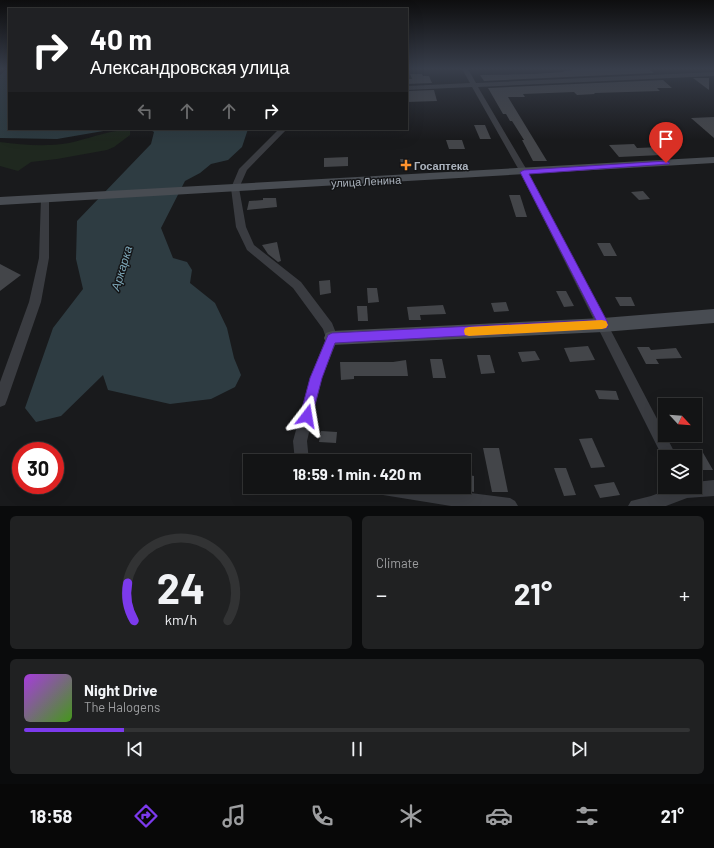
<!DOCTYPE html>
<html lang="en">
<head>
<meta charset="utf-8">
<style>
  body { margin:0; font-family:Barlow,sans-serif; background:#202122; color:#f1f3f6; height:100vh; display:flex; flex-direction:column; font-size:15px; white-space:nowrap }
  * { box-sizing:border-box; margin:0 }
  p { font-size:13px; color:#9d9ea0 }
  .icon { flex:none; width:22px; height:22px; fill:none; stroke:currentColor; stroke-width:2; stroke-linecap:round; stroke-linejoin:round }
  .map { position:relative; height:506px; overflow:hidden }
  .drawer { display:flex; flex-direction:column; gap:10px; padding:10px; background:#0a0b0c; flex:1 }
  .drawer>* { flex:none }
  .hud { position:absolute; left:8px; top:8px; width:400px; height:122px; border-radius:0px; box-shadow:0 4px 16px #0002,0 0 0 1px #323334; background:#202124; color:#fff; overflow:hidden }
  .needle { width:26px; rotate:116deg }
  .controls { position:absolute; left:658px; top:398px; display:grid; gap:8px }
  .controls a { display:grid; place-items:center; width:44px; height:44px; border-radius:0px; background:#131415; box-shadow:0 4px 16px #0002,0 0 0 1px #323334; font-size:20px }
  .speed { position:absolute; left:12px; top:442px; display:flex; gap:8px; font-size:20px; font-weight:700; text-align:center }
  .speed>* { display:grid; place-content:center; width:52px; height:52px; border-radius:50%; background:#131415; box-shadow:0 4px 16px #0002,0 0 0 1px #323334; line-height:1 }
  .speed .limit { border:6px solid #d22; background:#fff; color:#111 }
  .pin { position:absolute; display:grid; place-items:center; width:34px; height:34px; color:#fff; margin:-41px -17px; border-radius:50% 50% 50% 0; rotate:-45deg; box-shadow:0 0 4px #0007 }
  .pin .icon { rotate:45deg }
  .me { position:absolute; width:44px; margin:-22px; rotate:14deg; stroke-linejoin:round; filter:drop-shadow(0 0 3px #0008) }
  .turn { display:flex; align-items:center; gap:14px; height:84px; padding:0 16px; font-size:18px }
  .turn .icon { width:52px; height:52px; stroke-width:2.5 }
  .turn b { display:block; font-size:28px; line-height:34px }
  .lanes { display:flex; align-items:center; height:38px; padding:0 16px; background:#0003; justify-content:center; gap:20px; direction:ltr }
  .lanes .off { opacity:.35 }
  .big { font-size:30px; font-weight:700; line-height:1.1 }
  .drawer .tile { flex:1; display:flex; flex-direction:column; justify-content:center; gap:6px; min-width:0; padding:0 14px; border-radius:6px; background:#202122 }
  .drawer .dial { align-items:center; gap:0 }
  .dial svg { height:104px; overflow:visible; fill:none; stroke:#323334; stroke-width:7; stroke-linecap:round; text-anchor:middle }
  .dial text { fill:#f1f3f6; stroke:none }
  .song { display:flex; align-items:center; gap:12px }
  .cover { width:48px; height:48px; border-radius:6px; background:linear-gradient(135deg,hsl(280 70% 55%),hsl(100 70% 35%)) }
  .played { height:4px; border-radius:2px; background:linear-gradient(90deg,#7c3aed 15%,#323334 15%) }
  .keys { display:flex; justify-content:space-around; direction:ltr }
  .heat { display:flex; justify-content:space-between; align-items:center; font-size:22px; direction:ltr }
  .drawer .tiles { flex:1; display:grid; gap:10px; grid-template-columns:1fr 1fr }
  .tile:last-child { grid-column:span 2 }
  .trip { position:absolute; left:243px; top:454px; width:228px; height:40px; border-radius:0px; background:#131415; box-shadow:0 4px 16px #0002,0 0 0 1px #323334; font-weight:700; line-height:40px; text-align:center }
  .tabs { display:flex; height:64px; justify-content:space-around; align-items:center; background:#080808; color:#9d9ea0 }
  .tabs .icon { width:28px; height:28px }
  .tabs .on { color:#7c3aed }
  .tabs b { font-size:18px; color:#f1f3f6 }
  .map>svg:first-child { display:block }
  .green { fill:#1f281f }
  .water { fill:#2e3c42 }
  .building { fill:#434549 }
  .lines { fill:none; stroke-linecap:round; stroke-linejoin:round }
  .street { fill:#3a3c41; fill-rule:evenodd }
  .secondary { fill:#484c52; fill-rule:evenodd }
  .route { fill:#7c3aed; stroke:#51269a }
  .slow { fill:#f59e0b }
  .poi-dot { fill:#ff932e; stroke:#141517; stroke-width:1.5 }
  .labels { text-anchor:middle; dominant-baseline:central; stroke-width:3; stroke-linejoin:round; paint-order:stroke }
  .poi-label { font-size:11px; font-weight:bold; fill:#abb3bd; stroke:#141517; text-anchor:start }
  .street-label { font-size:11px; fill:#abb3bd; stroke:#141517 }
  .water-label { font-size:12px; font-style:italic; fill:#7fa9ba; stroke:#141517 }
</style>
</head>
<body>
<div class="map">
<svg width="714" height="506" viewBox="0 0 714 506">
  <rect width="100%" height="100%" fill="#191a1c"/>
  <path class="green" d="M123,130L130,131V135L114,147L107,150L57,159L31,162L18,171L0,166V142C23,145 46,147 69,143C87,139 105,132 123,130Z"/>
  <g class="water">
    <polygon points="7,69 9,69 9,129 115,129 57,139 0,138 0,75"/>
    <polygon points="149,129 248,129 242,147 228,160 211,164 200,173 185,181 161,228 173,258 187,262 192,270 190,283 215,303 227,328 234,358 241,375 235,387 211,399 170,404 108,390 103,375 61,416 36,422 25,408 53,328 83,289 76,259 77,221 151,144 154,132"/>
  </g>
  <g class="building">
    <polygon points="572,69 649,69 654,73 484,81 480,75 533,74 564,72 563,71 573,70"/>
    <polygon points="410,74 422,74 423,76 429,76 432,83 407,84 407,79 412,79"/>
    <polygon points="693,78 709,78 709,90"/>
    <polygon points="663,80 672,88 657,88 660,91 594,93 595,94 577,95 574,92 523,94 525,97 508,97 547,161 533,161 522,140 524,140 512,121 510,121 506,114 503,114 488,88"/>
    <polygon points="434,90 437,101 407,102 407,91"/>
    <polygon points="714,117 714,138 691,118"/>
    <polygon points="474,125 485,125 491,139 480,139"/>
    <polygon points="446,140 462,140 465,149 449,149"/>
    <polygon points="634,144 637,148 661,147 661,155 619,157 609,145"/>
    <polygon points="348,157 348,166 324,167 324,158"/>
    <polygon points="400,159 409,159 411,168 402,168"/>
    <polygon points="643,191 650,199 639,200 631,192"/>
    <polygon points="509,195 520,195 527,217 516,217"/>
    <polygon points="263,198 276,198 277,207 247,210 249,201 263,200"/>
    <polygon points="277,242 281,261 278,262 268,254 262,245"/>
    <polygon points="597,243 610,243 617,256 604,256"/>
    <polygon points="0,264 21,275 0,291"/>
    <polygon points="330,280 331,293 320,295 319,281"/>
    <polygon points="367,288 377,288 379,302 368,303"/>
    <polygon points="556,291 566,291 574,306 564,307"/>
    <polygon points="615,297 631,297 635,306 620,306"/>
    <polygon points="506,302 509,311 494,312 491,303"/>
    <polygon points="443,305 446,314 420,315 421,320 409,320 407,307"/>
    <polygon points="357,306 367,306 368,321 358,321"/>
    <polygon points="588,346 595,360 570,362 564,348"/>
    <polygon points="637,347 649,347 651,350 676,348 682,358 656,359 659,364 646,364"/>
    <polygon points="535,351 540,360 522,362 518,352"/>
    <polygon points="477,355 490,355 495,373 481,374"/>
    <polygon points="430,359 442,359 446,378 433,378"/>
    <polygon points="406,360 408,376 354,376 354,379 341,380 340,362 393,362"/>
    <polygon points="595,390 616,391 619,400 599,399"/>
    <polygon points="321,431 337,432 336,443 319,442"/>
    <polygon points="592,438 605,467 591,468 579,439"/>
    <polygon points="483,448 499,448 508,492 492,492"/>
    <polygon points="695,451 702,451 713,470 695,470"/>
    <polygon points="554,468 566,468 576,495 564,496"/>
    <polygon points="464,474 474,476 474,492 463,490"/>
    <polygon points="614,482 620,495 600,498 594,485"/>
  </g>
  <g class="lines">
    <g class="street">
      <polygon points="462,69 468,69 476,83 714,72 714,76 478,87 528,172 677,457 665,457 665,462 520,172 472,87 407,90 407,86 470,83"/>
      <polygon points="279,129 287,129 247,170 239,188 246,227 254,245 301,282 332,323 338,338 322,378 307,441 309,461 295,461 293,441 310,378 326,338 323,329 293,288 247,250 236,227 231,188 239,169"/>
      <polygon points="45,195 49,198 49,258 41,302 7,400 5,405 0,407 0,382 29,302 39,258 41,198"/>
      <polygon points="714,480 714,496 687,498 666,506 628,506 631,501 651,496 675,487 695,487 695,482"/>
      <polygon points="375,487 423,487 510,498 515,501 518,506 451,506 383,495 378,492"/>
    </g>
    <g class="secondary">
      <polygon points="714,157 714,163 0,205 0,197"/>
      <polygon points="714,309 714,323 603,332 332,345 326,343 324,338 326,333 332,331 603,318"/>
    </g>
  </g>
  <linearGradient id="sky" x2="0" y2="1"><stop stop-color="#0e0e0f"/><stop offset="0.49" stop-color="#383e4b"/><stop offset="1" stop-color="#383e4b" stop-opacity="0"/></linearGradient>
  <rect width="714" height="140" fill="url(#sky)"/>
  <polygon class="route" points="666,161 670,163 669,164 529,174 607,321 608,325 607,328 335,343 322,378 311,420 307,422 302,420 300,416 310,378 328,335 332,333 596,320 520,172 524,170"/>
  <polygon class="slow" points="602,320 606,321 608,325 606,328 602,329 469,336 465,335 464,331 465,328 469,327"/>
  <path class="poi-dot" d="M404 159h4v4h4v4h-4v4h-4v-4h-4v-4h4z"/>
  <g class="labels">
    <g class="poi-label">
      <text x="414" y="165">Госаптека</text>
    </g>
    <g class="street-label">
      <text transform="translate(366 181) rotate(-3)">улица Ленина</text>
    </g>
    <g class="water-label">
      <text transform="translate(121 268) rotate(-73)">Аркарка</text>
    </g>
  </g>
</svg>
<div class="controls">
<a><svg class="needle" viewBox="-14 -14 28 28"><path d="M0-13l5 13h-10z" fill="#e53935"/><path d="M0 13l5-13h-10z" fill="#9d9ea0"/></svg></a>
<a><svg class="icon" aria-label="layers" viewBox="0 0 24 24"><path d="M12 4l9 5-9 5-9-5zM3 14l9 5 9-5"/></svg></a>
</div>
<div class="speed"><div class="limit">30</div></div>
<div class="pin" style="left:666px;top:163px;background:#d93025"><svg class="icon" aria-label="arrive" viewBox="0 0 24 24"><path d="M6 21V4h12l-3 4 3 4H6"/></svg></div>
<svg class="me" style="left:307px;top:416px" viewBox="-20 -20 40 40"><path d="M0-17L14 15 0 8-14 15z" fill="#7c3aed" stroke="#fff" stroke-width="4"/></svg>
<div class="trip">18:59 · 1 min · 420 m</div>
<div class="hud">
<div class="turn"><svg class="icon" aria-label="right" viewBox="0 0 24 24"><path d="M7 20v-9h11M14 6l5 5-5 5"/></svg><div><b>40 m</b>Александровская улица</div></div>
<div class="lanes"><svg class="icon off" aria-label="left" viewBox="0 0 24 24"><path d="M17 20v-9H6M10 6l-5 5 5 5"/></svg><svg class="icon off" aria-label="ahead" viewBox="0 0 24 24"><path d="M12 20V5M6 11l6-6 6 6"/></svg><svg class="icon off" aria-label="ahead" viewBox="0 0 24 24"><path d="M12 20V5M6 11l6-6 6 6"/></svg><svg class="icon" aria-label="right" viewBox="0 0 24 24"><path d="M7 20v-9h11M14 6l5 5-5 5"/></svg></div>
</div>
</div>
<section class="drawer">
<div class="tiles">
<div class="tile dial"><svg viewBox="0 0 100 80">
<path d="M14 69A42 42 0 1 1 86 69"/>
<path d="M14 69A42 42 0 0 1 9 40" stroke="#7c3aed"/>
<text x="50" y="56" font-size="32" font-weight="700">24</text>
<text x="50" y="72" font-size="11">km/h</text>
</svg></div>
<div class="tile"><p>Climate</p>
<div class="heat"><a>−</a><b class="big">21°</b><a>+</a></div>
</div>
<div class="tile">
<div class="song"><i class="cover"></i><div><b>Night Drive</b><p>The Halogens</p></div></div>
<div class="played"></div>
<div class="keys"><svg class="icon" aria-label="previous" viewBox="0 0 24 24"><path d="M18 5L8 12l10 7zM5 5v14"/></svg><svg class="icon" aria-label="pause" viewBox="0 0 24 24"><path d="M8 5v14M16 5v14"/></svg><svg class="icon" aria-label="next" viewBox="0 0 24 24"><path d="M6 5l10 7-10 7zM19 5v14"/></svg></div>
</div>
</div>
</section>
<nav class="tabs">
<b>18:58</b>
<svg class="icon on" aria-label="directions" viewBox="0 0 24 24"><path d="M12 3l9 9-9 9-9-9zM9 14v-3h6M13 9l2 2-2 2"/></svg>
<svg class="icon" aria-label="music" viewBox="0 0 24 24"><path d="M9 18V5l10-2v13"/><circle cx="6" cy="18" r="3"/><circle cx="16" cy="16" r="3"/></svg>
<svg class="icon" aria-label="phone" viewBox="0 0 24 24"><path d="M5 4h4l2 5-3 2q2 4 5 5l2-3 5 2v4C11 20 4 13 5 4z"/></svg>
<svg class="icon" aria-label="climate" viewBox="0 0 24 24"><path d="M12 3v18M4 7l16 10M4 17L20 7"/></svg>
<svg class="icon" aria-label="car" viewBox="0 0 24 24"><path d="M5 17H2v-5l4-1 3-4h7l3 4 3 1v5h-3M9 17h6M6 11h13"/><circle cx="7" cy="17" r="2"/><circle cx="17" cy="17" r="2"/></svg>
<svg class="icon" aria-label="filters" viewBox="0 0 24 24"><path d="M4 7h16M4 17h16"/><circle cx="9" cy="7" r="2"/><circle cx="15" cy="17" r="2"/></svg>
<b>21°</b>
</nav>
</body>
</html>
